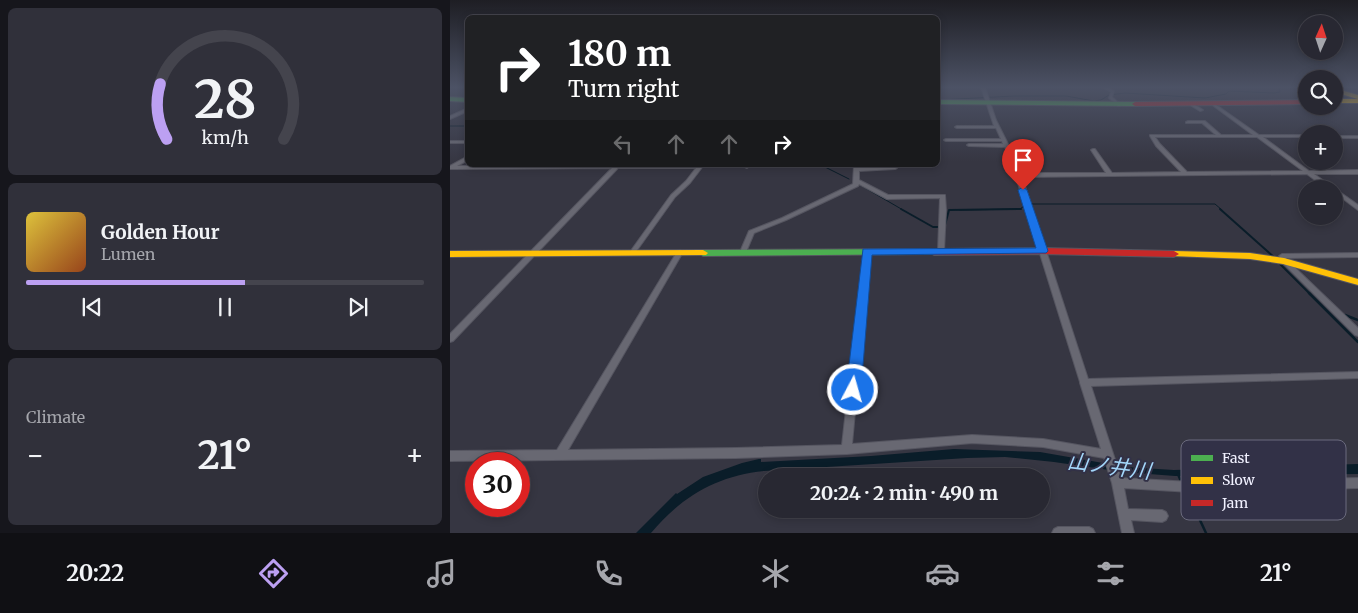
<!DOCTYPE html>
<html lang="en">
<head>
<meta charset="utf-8">
<style>
  body { margin:0; font-family:Merriweather,"Noto Sans JP",serif; background:#30303a; color:#f1f3f6; height:100vh; display:flex; flex-direction:column; font-size:19px; white-space:nowrap }
  * { box-sizing:border-box; margin:0 }
  p { font-size:16px; color:#a5a6ac }
  .icon { flex:none; width:28px; height:28px; fill:none; stroke:currentColor; stroke-width:2; stroke-linecap:round; stroke-linejoin:round }
  .map { position:relative; flex:1; overflow:hidden }
  .side { display:flex; flex-direction:column; gap:8px; padding:8px; background:#16161c; width:450px }
  .side>* { flex:none }
  .top-card { position:absolute; left:15px; top:15px; width:475px; height:152px; border-radius:8px; box-shadow:0 2px 8px #0003,0 0 0 1px #44444d; background:#202124; color:#fff; overflow:hidden }
  .needle { width:32px; rotate:3deg }
  .controls { position:absolute; left:848px; top:15px; display:grid; gap:10px }
  .controls a { display:grid; place-items:center; width:45px; height:45px; border-radius:50%; background:#282832; box-shadow:0 2px 8px #0003,0 0 0 1px #44444d; font-size:25px }
  .speed { position:absolute; left:15px; top:452px; display:flex; gap:10px; font-size:25px; font-weight:700; text-align:center }
  .speed>* { display:grid; place-content:center; width:65px; height:65px; border-radius:50%; background:#282832; box-shadow:0 2px 8px #0003,0 0 0 1px #44444d; line-height:1 }
  .speed .limit { border:8px solid #d22; background:#fff; color:#111 }
  .pin { position:absolute; display:grid; place-items:center; width:42px; height:42px; color:#fff; margin:-51px -21px; border-radius:50% 50% 50% 0; rotate:-45deg; box-shadow:0 0 5px #0007 }
  .pin .icon { rotate:45deg }
  .me { position:absolute; width:55px; margin:-28px; rotate:6deg; stroke-linejoin:round; filter:drop-shadow(0 0 4px #0008) }
  .turn { display:flex; align-items:center; gap:18px; height:105px; padding:0 20px; font-size:22px }
  .turn .icon { width:65px; height:65px; stroke-width:2.5 }
  .turn b { display:block; font-size:35px; line-height:42px }
  .lanes { display:flex; align-items:center; height:48px; padding:0 20px; background:#0003; justify-content:center; gap:25px; direction:ltr }
  .lanes .off { opacity:.35 }
  .big { font-size:38px; font-weight:700; line-height:1.1 }
  .side .card { flex:1; display:flex; flex-direction:column; justify-content:center; gap:8px; min-width:0; padding:0 18px; border-radius:8px; background:#30303a }
  .side .dial { align-items:center; gap:0 }
  .dial svg { height:130px; overflow:visible; fill:none; stroke:#44444d; stroke-width:7; stroke-linecap:round; text-anchor:middle }
  .dial text { fill:#f1f3f6; stroke:none }
  .song { display:flex; align-items:center; gap:15px }
  .cover { width:60px; height:60px; border-radius:8px; background:linear-gradient(135deg,hsl(50 70% 55%),hsl(20 70% 35%)) }
  .played { height:5px; border-radius:2px; background:linear-gradient(90deg,#bca0f2 55%,#44444d 55%) }
  .keys { display:flex; justify-content:space-around; direction:ltr }
  .heat { display:flex; justify-content:space-between; align-items:center; font-size:28px; direction:ltr }
  .trip { position:absolute; left:308px; top:468px; width:292px; height:50px; border-radius:25px; background:#282832; box-shadow:0 2px 8px #0003,0 0 0 1px #44444d; font-weight:700; line-height:50px; text-align:center }
  .dock { display:flex; height:80px; justify-content:space-around; align-items:center; background:#101014; color:#a5a6ac }
  .dock .icon { width:35px; height:35px }
  .dock .active { color:#bca0f2 }
  .dock b { font-size:22px; color:#f1f3f6 }
  main { display:flex; flex:1; min-height:0 }
  .map>svg:first-child { display:block }
  .water { fill:#0a1d29 }
  .lines { fill:none; stroke-linecap:round; stroke-linejoin:round }
  .stream-far2 { stroke:#0a1d29; stroke-width:1 }
  .stream-far1 { stroke:#0a1d29; stroke-width:2 }
  .stream { stroke:#0a1d29; stroke-width:2.5 }
  .street-casing { stroke:#555560; stroke-width:2 }
  .fast-casing { stroke:#555560; stroke-width:2 }
  .slow-casing { stroke:#555560; stroke-width:2 }
  .jam-casing { stroke:#555560; stroke-width:2 }
  .street { fill:#686872; fill-rule:evenodd }
  .fast { fill:#4caf50; fill-rule:evenodd }
  .slow { fill:#ffc107; fill-rule:evenodd }
  .jam { fill:#c62828; fill-rule:evenodd }
  .route { fill:#1a73e8; stroke:#114b97 }
  .labels { text-anchor:middle; dominant-baseline:central; stroke-width:4; stroke-linejoin:round; paint-order:stroke }
  .near-water-label { font-size:21px; font-style:italic; fill:#a3d7fa; stroke:#323147 }
  .key { fill:#323147; stroke:#6b6b7e; stroke-width:1 }
  .key-label { font-size:14px; fill:#f1f1ff }
</style>
</head>
<body>
<main>
<section class="side">
<div class="card dial"><svg viewBox="0 0 100 80">
<path d="M14 69A42 42 0 1 1 86 69"/>
<path d="M14 69A42 42 0 0 1 10 35" stroke="#bca0f2"/>
<text x="50" y="56" font-size="32" font-weight="700">28</text>
<text x="50" y="72" font-size="11">km/h</text>
</svg></div>
<div class="card">
<div class="song"><i class="cover"></i><div><b>Golden Hour</b><p>Lumen</p></div></div>
<div class="played"></div>
<div class="keys"><svg class="icon" aria-label="previous" viewBox="0 0 24 24"><path d="M18 5L8 12l10 7zM5 5v14"/></svg><svg class="icon" aria-label="pause" viewBox="0 0 24 24"><path d="M8 5v14M16 5v14"/></svg><svg class="icon" aria-label="next" viewBox="0 0 24 24"><path d="M6 5l10 7-10 7zM19 5v14"/></svg></div>
</div>
<div class="card"><p>Climate</p>
<div class="heat"><a>−</a><b class="big">21°</b><a>+</a></div>
</div>
</section>
<div class="map">
<svg width="908" height="533" viewBox="0 0 908 533">
  <rect width="100%" height="100%" fill="#363642"/>
  <path class="water" d="M504,449L590,452L676,467L724,470L908,464V474L725,476L673,472L604,462L555,457L517,458L314,471C267,476 232,496 201,533H186L226,493L227,494L253,477L292,463L309,459H311V462L421,456Z"/>
  <g class="lines">
    <g class="stream-far2">
      <polyline points="488,100 564,96 616,96 644,101 651,100 659,95 675,93 755,98 776,94 779,91 824,93 830,92 829,87"/>
      <polyline points="0,126 18,126"/>
      <polyline points="371,165 399,179"/>
      <polyline points="410,185 453,210"/>
      <polyline points="581,204 765,204 772,210"/>
      <polyline points="509,210 570,209 574,206"/>
    </g>
    <g class="stream-far1">
      <polyline points="451,209 483,227 489,227"/>
      <polyline points="770,209 825,258"/>
      <polyline points="495,225 499,210 571,209"/>
      <polyline points="830,264 861,295"/>
    </g>
    <g class="stream">
      <polyline points="859,293 908,342"/>
      <polyline points="895,315 908,320"/>
      <polyline points="728,474 732,484"/>
      <polyline points="736,490 756,533"/>
    </g>
    <g class="street-casing">
      <g id="street">
        <path d="M531,87H535L546,120L568,164L571,173H656L641,150L643,149H645L662,173L731,172L706,146L700,136V135H766L752,123H736V122L738,121H755L771,135H803L761,104L760,103L762,102L809,135H856V137H813L859,171L908,170V174H864L908,205V210L884,192V189H877L857,174L572,177L638,379L908,372V378L641,386L671,478L741,482L908,478V488L741,492L674,488L678,509L712,510L716,512L718,516L716,520L712,522L681,520L684,533H672L662,483L654,458L593,447L522,443L397,454L286,458L0,461V451L107,450L227,252L230,250L233,252L118,450L286,448L392,445L414,252L417,250L420,252L402,444L522,435L593,439L651,449L631,386L630,383V382L562,164L555,147L519,146L517,145L519,144H553L552,141H496L494,140L496,139H551L546,128H507L505,127L507,126H544ZM705,137H807L853,171L737,172L710,144Z"/>
        <polygon points="652,87 658,87 664,91 662,97 670,104 670,106 668,106 659,98 661,92"/>
        <polygon points="740,103 742,103 753,110 750,111 740,105"/>
        <polygon points="18,108 18,111 0,119 0,116"/>
        <rect x="884" y="136" width="24" height="2"/>
        <rect x="0" y="141" width="18" height="2"/>
        <polygon points="18,156 18,160 7,166 253,165 253,166 240,183 225,197 185,253 183,254 180,252 221,195 236,181 246,168 168,168 3,341 0,342 0,334 162,168 0,169 0,166"/>
        <polygon points="294,165 300,165 300,166 297,168 295,167"/>
        <polygon points="404,165 410,165 409,168 448,165 447,168 445,169 409,171 409,180 438,195 495,195 496,210 494,251 493,252 489,252 488,251 490,198 437,199 409,184 408,186 336,220 304,233 296,252 295,253 291,253 290,252 299,231 332,218 403,184"/>
        <polygon points="908,253 908,257 836,258 837,260 908,328 908,336 905,335 832,262 829,256 832,254"/>
        <polygon points="608,527 639,527 643,529 645,533 602,533 604,529"/>
      </g>
    </g>
    <g class="fast-casing">
      <g id="fast">
        <polygon points="0,97 18,98 18,102 0,101"/>
        <polygon points="488,100 685,102 688,104 685,106 488,104"/>
        <polygon points="484,249 489,252 487,254 253,256 248,253 253,250"/>
      </g>
    </g>
    <g class="slow-casing">
      <g id="slow">
        <polygon points="884,88 908,95 908,99 884,92"/>
        <rect x="884" y="99" width="24" height="4"/>
        <polygon points="253,250 258,253 256,255 0,257 0,251"/>
        <polygon points="724,251 800,253 834,258 908,279 908,285 833,264 800,259 721,256 719,254 721,252"/>
      </g>
    </g>
    <g class="jam-casing">
      <g id="jam">
        <polygon points="856,100 856,104 685,106 682,104 685,102"/>
        <polygon points="592,248 724,251 729,254 724,257 592,254 484,255 479,252 484,249"/>
      </g>
    </g>
    <use href="#street" class="street"/>
    <use href="#fast" class="fast"/>
    <use href="#slow" class="slow"/>
    <use href="#jam" class="jam"/>
  </g>
  <linearGradient id="sky" x2="0" y2="1"><stop stop-color="#1e1e24"/><stop offset="0.54" stop-color="#4c5265"/><stop offset="1" stop-color="#4c5265" stop-opacity="0"/></linearGradient>
  <rect width="908" height="162" fill="url(#sky)"/>
  <polygon class="route" points="573,187 577,190 598,251 596,253 422,255 411,390 409,394 403,396 398,394 396,390 413,249 586,248 568,190"/>
  <g class="labels">
    <g class="near-water-label">
      <text transform="translate(659 466) rotate(7)">山ノ井川</text>
    </g>
  </g>
  <rect x="731" y="440" width="165" height="80" rx="8" class="key"/>
  <rect x="741" y="455" width="22" height="6" fill="#4caf50"/>
  <rect x="741" y="477" width="22" height="7" fill="#ffc107"/>
  <rect x="741" y="500" width="22" height="6" fill="#c62828"/>
  <g class="key-label">
    <text x="772" y="463">Fast</text>
    <text x="772" y="485">Slow</text>
    <text x="772" y="508">Jam</text>
  </g>
</svg>
<div class="controls">
<a><svg class="needle" viewBox="-14 -14 28 28"><path d="M0-13l5 13h-10z" fill="#e53935"/><path d="M0 13l5-13h-10z" fill="#a5a6ac"/></svg></a>
<a><svg class="icon" aria-label="search" viewBox="0 0 24 24"><circle cx="10" cy="10" r="6"/><path d="M15 15l6 6"/></svg></a>
<a>+</a>
<a>−</a>
</div>
<div class="speed"><div class="limit">30</div></div>
<div class="pin" style="left:573px;top:190px;background:#d93025"><svg class="icon" aria-label="arrive" viewBox="0 0 24 24"><path d="M6 21V4h12l-3 4 3 4H6"/></svg></div>
<svg class="me" style="left:403px;top:390px" viewBox="-20 -20 40 40"><circle r="17" fill="#1a73e8" stroke="#fff" stroke-width="3"/><path d="M0-11L8 9 0 5-8 9z" fill="#fff"/></svg>
<div class="trip">20:24 · 2 min · 490 m</div>
<div class="top-card">
<div class="turn"><svg class="icon" aria-label="right" viewBox="0 0 24 24"><path d="M7 20v-9h11M14 6l5 5-5 5"/></svg><div><b>180 m</b>Turn right</div></div>
<div class="lanes"><svg class="icon off" aria-label="left" viewBox="0 0 24 24"><path d="M17 20v-9H6M10 6l-5 5 5 5"/></svg><svg class="icon off" aria-label="ahead" viewBox="0 0 24 24"><path d="M12 20V5M6 11l6-6 6 6"/></svg><svg class="icon off" aria-label="ahead" viewBox="0 0 24 24"><path d="M12 20V5M6 11l6-6 6 6"/></svg><svg class="icon" aria-label="right" viewBox="0 0 24 24"><path d="M7 20v-9h11M14 6l5 5-5 5"/></svg></div>
</div>
</div>
</main>
<nav class="dock">
<b>20:22</b>
<svg class="icon active" aria-label="directions" viewBox="0 0 24 24"><path d="M12 3l9 9-9 9-9-9zM9 14v-3h6M13 9l2 2-2 2"/></svg>
<svg class="icon" aria-label="music" viewBox="0 0 24 24"><path d="M9 18V5l10-2v13"/><circle cx="6" cy="18" r="3"/><circle cx="16" cy="16" r="3"/></svg>
<svg class="icon" aria-label="phone" viewBox="0 0 24 24"><path d="M5 4h4l2 5-3 2q2 4 5 5l2-3 5 2v4C11 20 4 13 5 4z"/></svg>
<svg class="icon" aria-label="climate" viewBox="0 0 24 24"><path d="M12 3v18M4 7l16 10M4 17L20 7"/></svg>
<svg class="icon" aria-label="car" viewBox="0 0 24 24"><path d="M5 17H2v-5l4-1 3-4h7l3 4 3 1v5h-3M9 17h6M6 11h13"/><circle cx="7" cy="17" r="2"/><circle cx="17" cy="17" r="2"/></svg>
<svg class="icon" aria-label="filters" viewBox="0 0 24 24"><path d="M4 7h16M4 17h16"/><circle cx="9" cy="7" r="2"/><circle cx="15" cy="17" r="2"/></svg>
<b>21°</b>
</nav>
</body>
</html>
